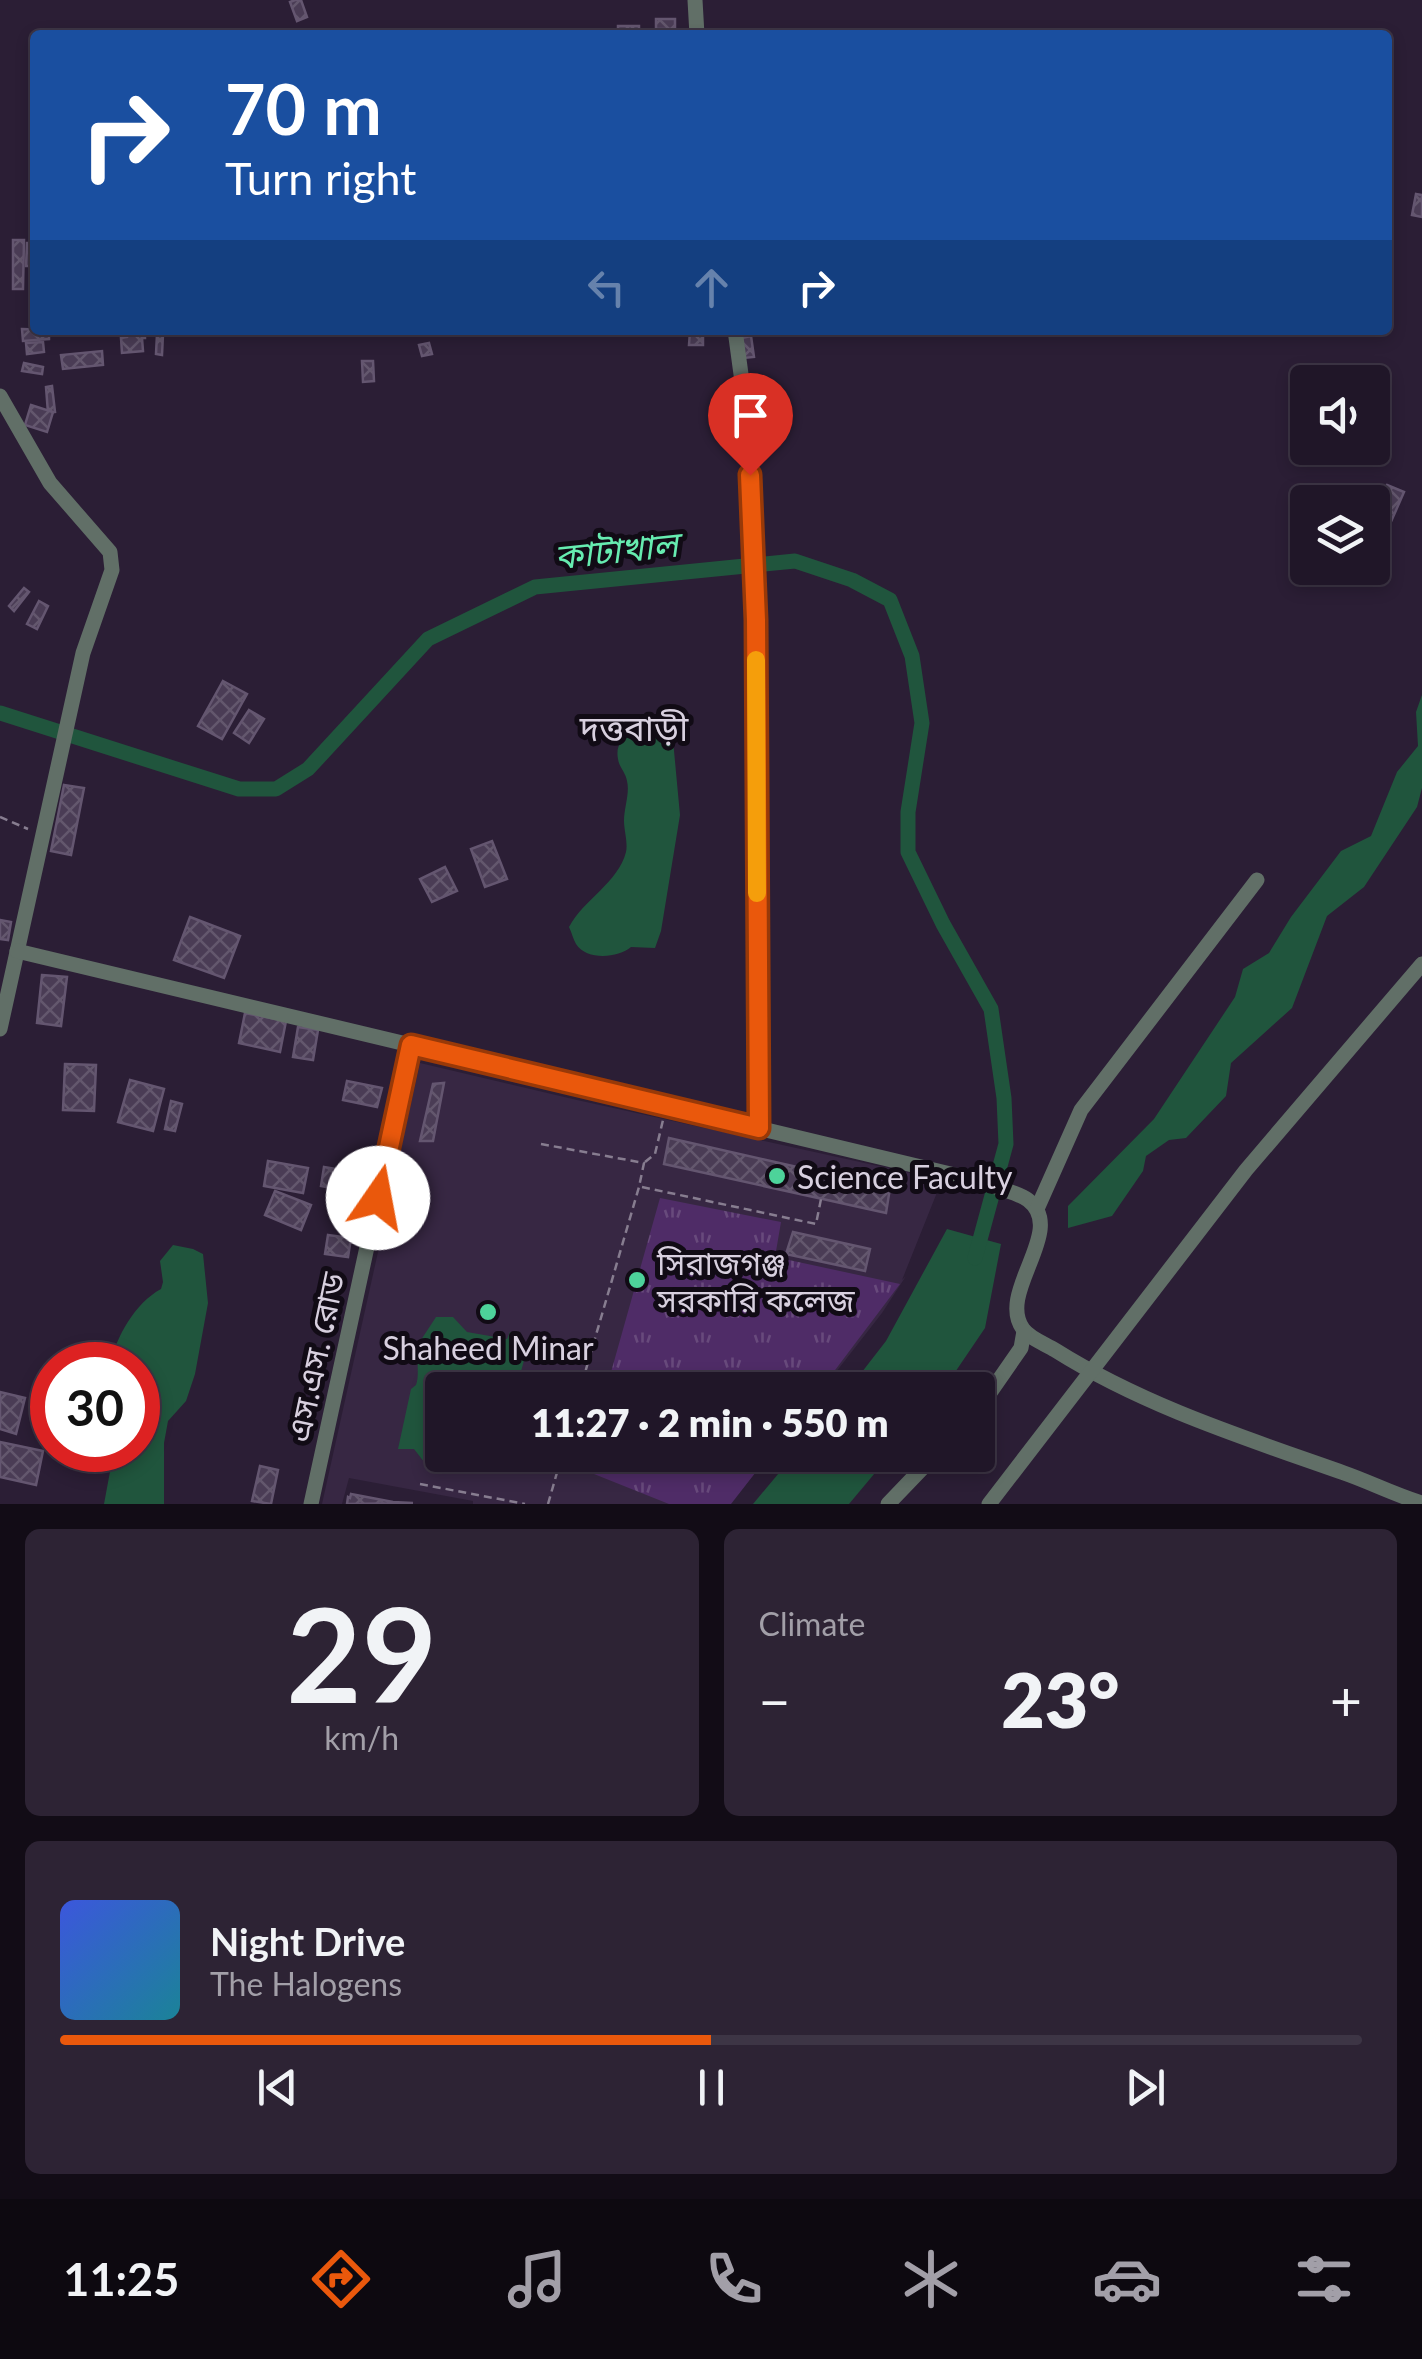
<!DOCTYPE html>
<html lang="en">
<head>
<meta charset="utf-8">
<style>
  body { margin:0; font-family:Lato,"Noto Sans Bengali",sans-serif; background:#2d2334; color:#f1f3f6; height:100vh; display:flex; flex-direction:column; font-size:38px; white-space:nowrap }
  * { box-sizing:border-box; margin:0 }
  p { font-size:32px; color:#a29fa8 }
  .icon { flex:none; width:55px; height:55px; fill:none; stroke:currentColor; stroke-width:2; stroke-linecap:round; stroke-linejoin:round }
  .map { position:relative; height:1504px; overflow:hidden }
  .panel { display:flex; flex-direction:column; gap:25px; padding:25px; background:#120c16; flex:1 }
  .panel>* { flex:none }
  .top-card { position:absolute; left:30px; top:30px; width:1362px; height:305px; border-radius:10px; box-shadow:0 5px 15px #0003,0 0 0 2px #3d3545; background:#1a4fa0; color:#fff; overflow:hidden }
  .controls { position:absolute; left:1290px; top:365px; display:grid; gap:20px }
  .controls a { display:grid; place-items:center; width:100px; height:100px; border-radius:10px; background:#201628; box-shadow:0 5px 15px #0003,0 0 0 2px #3d3545; font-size:50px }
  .speed { position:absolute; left:30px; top:1342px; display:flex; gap:20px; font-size:50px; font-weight:700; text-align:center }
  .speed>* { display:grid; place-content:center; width:130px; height:130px; border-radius:50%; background:#201628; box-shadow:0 5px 15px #0003,0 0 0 2px #3d3545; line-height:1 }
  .speed .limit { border:15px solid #d22; background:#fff; color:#111 }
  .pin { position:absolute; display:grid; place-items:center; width:85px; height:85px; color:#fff; margin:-102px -42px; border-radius:50% 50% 50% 0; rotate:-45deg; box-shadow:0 0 10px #0007 }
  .pin .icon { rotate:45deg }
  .me { position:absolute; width:110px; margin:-55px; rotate:12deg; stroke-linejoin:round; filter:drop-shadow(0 0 8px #0008) }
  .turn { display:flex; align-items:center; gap:35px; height:210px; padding:0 30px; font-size:45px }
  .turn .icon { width:130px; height:130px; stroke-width:2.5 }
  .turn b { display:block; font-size:70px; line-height:85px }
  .lanes { display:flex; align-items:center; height:95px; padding:0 30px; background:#0003; justify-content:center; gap:50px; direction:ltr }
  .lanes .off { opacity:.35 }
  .big { font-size:75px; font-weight:800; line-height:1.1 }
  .panel .widget { flex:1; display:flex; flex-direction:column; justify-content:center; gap:15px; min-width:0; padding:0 35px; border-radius:15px; background:#2d2334 }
  .panel .dial { align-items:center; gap:0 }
  .dial b { font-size:130px; line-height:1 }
  .song { display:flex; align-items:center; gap:30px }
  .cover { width:120px; height:120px; border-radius:15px; background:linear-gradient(135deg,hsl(230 70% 55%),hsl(190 70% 35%)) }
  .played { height:10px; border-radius:5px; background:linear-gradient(90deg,#ea580c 50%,#3d3545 50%) }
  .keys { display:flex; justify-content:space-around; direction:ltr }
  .heat { display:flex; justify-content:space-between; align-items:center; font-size:55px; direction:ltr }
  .panel .tiles { flex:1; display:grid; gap:25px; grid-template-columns:1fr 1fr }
  .widget:last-child { grid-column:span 2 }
  .trip { position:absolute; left:425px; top:1372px; width:570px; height:100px; border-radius:10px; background:#201628; box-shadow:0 5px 15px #0003,0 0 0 2px #3d3545; font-weight:800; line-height:100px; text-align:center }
  .menu { display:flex; height:160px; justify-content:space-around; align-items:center; background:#0d0910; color:#a29fa8 }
  .menu .icon { width:70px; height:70px }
  .menu .active { color:#ea580c }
  .menu b { font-size:45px; color:#f1f3f6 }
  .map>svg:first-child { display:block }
  .built { fill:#372743 }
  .park { fill:url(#park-tufts) }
  .water { fill:#20553d }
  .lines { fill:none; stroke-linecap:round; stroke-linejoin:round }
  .canal { stroke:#20553d; stroke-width:15 }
  .building { fill:url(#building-cross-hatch); stroke:#645670; stroke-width:2.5 }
  .path { stroke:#877d90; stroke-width:2.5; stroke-dasharray:8 5; stroke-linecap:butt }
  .minor { stroke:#616f67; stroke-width:15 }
  .route-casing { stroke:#983908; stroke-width:25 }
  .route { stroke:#ea580c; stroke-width:18 }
  .slow { stroke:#f59e0b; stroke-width:18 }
  .poi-dot { fill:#4dd39a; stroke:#110b15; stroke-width:4 }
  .labels { text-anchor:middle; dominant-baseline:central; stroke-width:10; stroke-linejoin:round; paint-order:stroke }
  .poi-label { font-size:32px; fill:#d8d0df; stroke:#110b15; text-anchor:start }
  .street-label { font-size:32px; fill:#d8d0df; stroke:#110b15 }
  .water-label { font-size:35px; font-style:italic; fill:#66ecb0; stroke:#110b15 }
  .neighbourhood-label { font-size:35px; fill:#d8d0df; stroke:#110b15 }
</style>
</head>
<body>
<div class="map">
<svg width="1422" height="1504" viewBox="0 0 1422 1504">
  <defs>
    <pattern id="park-tufts" width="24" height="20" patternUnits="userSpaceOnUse" patternTransform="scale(2.5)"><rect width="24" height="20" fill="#4f2c67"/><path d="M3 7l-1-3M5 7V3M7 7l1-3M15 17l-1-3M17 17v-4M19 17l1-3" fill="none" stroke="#684a7c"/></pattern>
    <pattern id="building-cross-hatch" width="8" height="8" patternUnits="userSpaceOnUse" patternTransform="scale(2.5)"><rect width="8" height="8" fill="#4a3c55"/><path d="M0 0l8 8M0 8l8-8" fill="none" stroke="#63576d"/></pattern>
  </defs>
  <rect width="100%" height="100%" fill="#2b1e35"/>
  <polygon class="built" points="420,1063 577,1100 942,1180 902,1280 906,1276 882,1313 822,1390 442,1390 442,1455 770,1455 730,1504 473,1504 473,1501 349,1478 342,1504 322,1504"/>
  <g class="park">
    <polygon points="660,1198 781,1222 775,1257 900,1284 820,1390 606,1390"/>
    <polygon points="588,1455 769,1455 731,1504 669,1504 584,1470"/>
  </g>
  <g class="water">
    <polygon points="1422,695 1422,788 1417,807 1364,887 1327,916 1292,1008 1231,1063 1226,1096 1186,1138 1169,1140 1146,1156 1143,1171 1112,1216 1068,1228 1068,1206 1154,1119 1235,997 1243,969 1269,953 1291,917 1341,851 1371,836 1397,772 1418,746 1416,712"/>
    <path d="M662,729L673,740L680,815L661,931L655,948L631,947C618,958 587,961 576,944C573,939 572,933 569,927C584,899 618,883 626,852C628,843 624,830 624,821C624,808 630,793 627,781C626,773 619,767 618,759C613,733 643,731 662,729Z"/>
    <polygon points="947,1229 1001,1244 985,1328 943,1390 848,1390 886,1341"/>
    <path d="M173,1245L193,1249L203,1254L208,1303L195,1374L186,1401L168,1421L164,1443V1504H104L114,1450H138V1365H110C116,1337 135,1303 161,1289L163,1282L160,1261Z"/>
    <path d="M436,1317H453L467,1332L507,1339L510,1332L518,1335L519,1344L526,1353L516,1390H442V1455H498L485,1471H448L428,1467L414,1449H398L411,1389L416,1385C419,1376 417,1369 418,1359L422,1358V1350L417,1346Z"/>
    <polygon points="794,1455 890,1455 849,1504 753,1504"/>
  </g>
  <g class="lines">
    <polyline class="canal" points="0,713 239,789 276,789 308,769 428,639 535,587 795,561 852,580 890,600 912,656 922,723 908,812 908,852 943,924 991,1009 1004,1098 1006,1144 975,1258"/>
  </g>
  <g class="building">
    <polygon points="295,0 301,0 307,17 297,21 290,2"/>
    <rect x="656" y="19" width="19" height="10"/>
    <rect x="618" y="26" width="21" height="9"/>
    <polygon points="1416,194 1422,195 1422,217 1412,215"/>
    <polygon points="13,240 24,240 23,289 13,289"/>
    <polygon points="27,243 35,243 35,266 26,266"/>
    <polygon points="22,329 49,330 49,339 23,341"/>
    <polygon points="127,330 145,330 145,338 142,338 143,351 122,353 121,338 127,337"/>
    <polygon points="690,331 703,331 703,345 689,345"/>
    <polygon points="157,334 163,334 162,355 156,354"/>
    <polygon points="751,336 754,357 744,358 742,338"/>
    <polygon points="43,342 44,352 27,354 26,343"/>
    <polygon points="429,343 432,354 422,356 419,345"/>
    <polygon points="102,351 103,365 63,369 61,355"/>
    <polygon points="362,361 373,361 374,381 363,382"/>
    <polygon points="24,363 43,367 42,374 22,371"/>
    <polygon points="52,386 55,412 48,413 46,387"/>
    <polygon points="31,405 53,412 47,432 25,425"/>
    <polygon points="1387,485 1404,492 1390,524 1373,517"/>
    <polygon points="24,588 29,592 14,611 9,606"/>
    <polygon points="39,601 48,606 37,629 27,624"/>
    <polygon points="223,681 247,694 222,739 198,726"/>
    <polygon points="249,710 264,719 249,743 234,733"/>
    <polygon points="64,785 84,788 71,855 51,851"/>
    <polygon points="492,841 507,879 485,887 471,849"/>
    <polygon points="445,867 457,891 432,902 420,879"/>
    <polygon points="190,917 240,936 224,978 174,960"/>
    <polygon points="0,920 11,922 8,940 0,939"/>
    <polygon points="42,975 67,977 61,1026 37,1023"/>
    <polygon points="245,1013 286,1021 280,1052 239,1043"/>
    <polygon points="298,1027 318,1030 313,1060 293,1057"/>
    <polygon points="65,1064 96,1065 94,1111 63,1110"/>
    <polygon points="130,1080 164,1089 153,1131 118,1122"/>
    <polygon points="347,1081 382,1088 377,1107 343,1100"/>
    <polygon points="444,1083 433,1141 420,1141 433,1084"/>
    <polygon points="171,1101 182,1104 175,1131 165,1129"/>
    <polygon points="669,1138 890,1188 886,1213 664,1164"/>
    <polygon points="268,1161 308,1168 303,1193 264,1186"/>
    <polygon points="324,1167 360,1173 357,1193 321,1186"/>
    <polygon points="275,1191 311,1205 301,1230 265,1215"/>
    <polygon points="793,1232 870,1249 865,1271 786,1254"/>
    <polygon points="328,1235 351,1238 348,1257 325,1254"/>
    <polygon points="0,1392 25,1398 16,1434 0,1429"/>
    <polygon points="0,1442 43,1451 36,1485 0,1477"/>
    <polygon points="260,1466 278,1470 271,1504 252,1501"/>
    <polygon points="351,1494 393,1502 413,1503 347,1504 348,1497 350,1498"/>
  </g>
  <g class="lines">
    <g class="path">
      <polyline points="0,817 28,829"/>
      <polyline points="541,1144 644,1163 639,1187 580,1390"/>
      <polyline points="645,1162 655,1154 663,1120"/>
      <polyline points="642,1187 816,1224 821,1199"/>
      <polyline points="420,1484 525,1504"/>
      <polyline points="548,1504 562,1455"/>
    </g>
    <g class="minor">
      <polyline points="695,0 697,35"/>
      <polyline points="735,330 746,411 756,620 759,1128"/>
      <polyline points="0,396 50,483 110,552 112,570 83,653 0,1029"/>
      <path d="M17,951L963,1177C979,1183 1016,1191 1028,1200C1068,1230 996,1292 1023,1329C1029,1338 1045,1344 1055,1350C1144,1406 1245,1438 1344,1473C1370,1482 1395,1495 1422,1503"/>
      <polyline points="1037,1209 1081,1110 1257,880"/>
      <polyline points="978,1410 1021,1348 1024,1331"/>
      <polyline points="311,1504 411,1045"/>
      <polyline points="888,1504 935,1455"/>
      <polyline points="989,1504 1246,1170 1422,964"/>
    </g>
  </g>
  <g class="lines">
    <g class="route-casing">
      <polyline id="route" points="378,1198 411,1045 759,1128 756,620 750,475"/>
    </g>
    <use href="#route" class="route"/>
    <polyline class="slow" points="756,660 757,893"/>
  </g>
  <g class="poi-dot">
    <circle cx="777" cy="1176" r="10"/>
    <circle cx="637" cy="1280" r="10"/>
    <circle cx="488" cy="1312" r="10"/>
  </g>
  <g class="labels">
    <g class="poi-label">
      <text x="797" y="1176">Science Faculty</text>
      <text x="657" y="1262">সিরাজগঞ্জ<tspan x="657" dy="37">সরকারি কলেজ</tspan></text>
      <text x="488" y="1347" text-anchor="middle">Shaheed Minar</text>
    </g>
    <g class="street-label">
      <text transform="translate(315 1357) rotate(-78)">এস.এস. রোড</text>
    </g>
    <g class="water-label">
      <text transform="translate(616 549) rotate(-6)">কাটাখাল</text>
    </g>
    <g class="neighbourhood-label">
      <text x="634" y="727">দত্তবাড়ী</text>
    </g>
  </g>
</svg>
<div class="controls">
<a><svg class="icon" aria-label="sound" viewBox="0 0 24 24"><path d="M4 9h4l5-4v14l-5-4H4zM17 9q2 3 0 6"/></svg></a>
<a><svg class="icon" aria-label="layers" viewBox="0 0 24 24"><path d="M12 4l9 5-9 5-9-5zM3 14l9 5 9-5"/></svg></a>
</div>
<div class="speed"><div class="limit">30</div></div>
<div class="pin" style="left:750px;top:475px;background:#d93025"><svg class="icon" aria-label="arrive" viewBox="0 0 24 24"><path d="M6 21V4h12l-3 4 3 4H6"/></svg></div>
<svg class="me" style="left:378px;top:1198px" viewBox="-20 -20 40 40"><circle r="19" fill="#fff"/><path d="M0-13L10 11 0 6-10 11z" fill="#ea580c"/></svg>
<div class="trip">11:27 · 2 min · 550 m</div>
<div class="top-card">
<div class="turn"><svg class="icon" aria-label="right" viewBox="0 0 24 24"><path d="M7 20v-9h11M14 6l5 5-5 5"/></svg><div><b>70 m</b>Turn right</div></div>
<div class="lanes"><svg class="icon off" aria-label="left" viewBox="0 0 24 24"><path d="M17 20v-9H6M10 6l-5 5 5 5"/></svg><svg class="icon off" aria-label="ahead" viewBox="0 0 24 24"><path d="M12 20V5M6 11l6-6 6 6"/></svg><svg class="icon" aria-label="right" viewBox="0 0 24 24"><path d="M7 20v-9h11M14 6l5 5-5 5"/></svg></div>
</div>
</div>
<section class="panel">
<div class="tiles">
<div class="widget dial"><b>29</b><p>km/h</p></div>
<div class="widget"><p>Climate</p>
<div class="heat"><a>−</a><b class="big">23°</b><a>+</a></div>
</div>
<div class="widget">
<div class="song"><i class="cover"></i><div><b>Night Drive</b><p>The Halogens</p></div></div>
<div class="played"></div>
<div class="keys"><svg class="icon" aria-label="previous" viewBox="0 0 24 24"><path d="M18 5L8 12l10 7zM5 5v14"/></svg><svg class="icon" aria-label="pause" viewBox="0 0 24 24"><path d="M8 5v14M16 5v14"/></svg><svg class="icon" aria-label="next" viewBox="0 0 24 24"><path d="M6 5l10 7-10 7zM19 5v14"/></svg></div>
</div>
</div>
</section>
<nav class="menu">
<b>11:25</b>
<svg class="icon active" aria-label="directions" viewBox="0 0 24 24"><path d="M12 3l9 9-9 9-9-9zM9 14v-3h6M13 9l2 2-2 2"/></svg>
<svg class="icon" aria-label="music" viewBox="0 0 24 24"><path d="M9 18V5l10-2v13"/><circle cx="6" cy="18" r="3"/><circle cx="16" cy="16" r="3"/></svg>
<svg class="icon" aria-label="phone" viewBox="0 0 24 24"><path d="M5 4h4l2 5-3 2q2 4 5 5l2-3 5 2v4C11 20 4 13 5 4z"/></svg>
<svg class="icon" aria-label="climate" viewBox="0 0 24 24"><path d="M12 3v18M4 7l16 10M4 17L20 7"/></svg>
<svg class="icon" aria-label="car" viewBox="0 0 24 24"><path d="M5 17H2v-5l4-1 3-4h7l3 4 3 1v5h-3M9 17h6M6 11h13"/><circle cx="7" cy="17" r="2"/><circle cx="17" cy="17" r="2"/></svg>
<svg class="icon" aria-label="filters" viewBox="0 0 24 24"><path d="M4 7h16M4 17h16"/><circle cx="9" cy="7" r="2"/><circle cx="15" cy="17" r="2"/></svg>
</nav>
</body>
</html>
